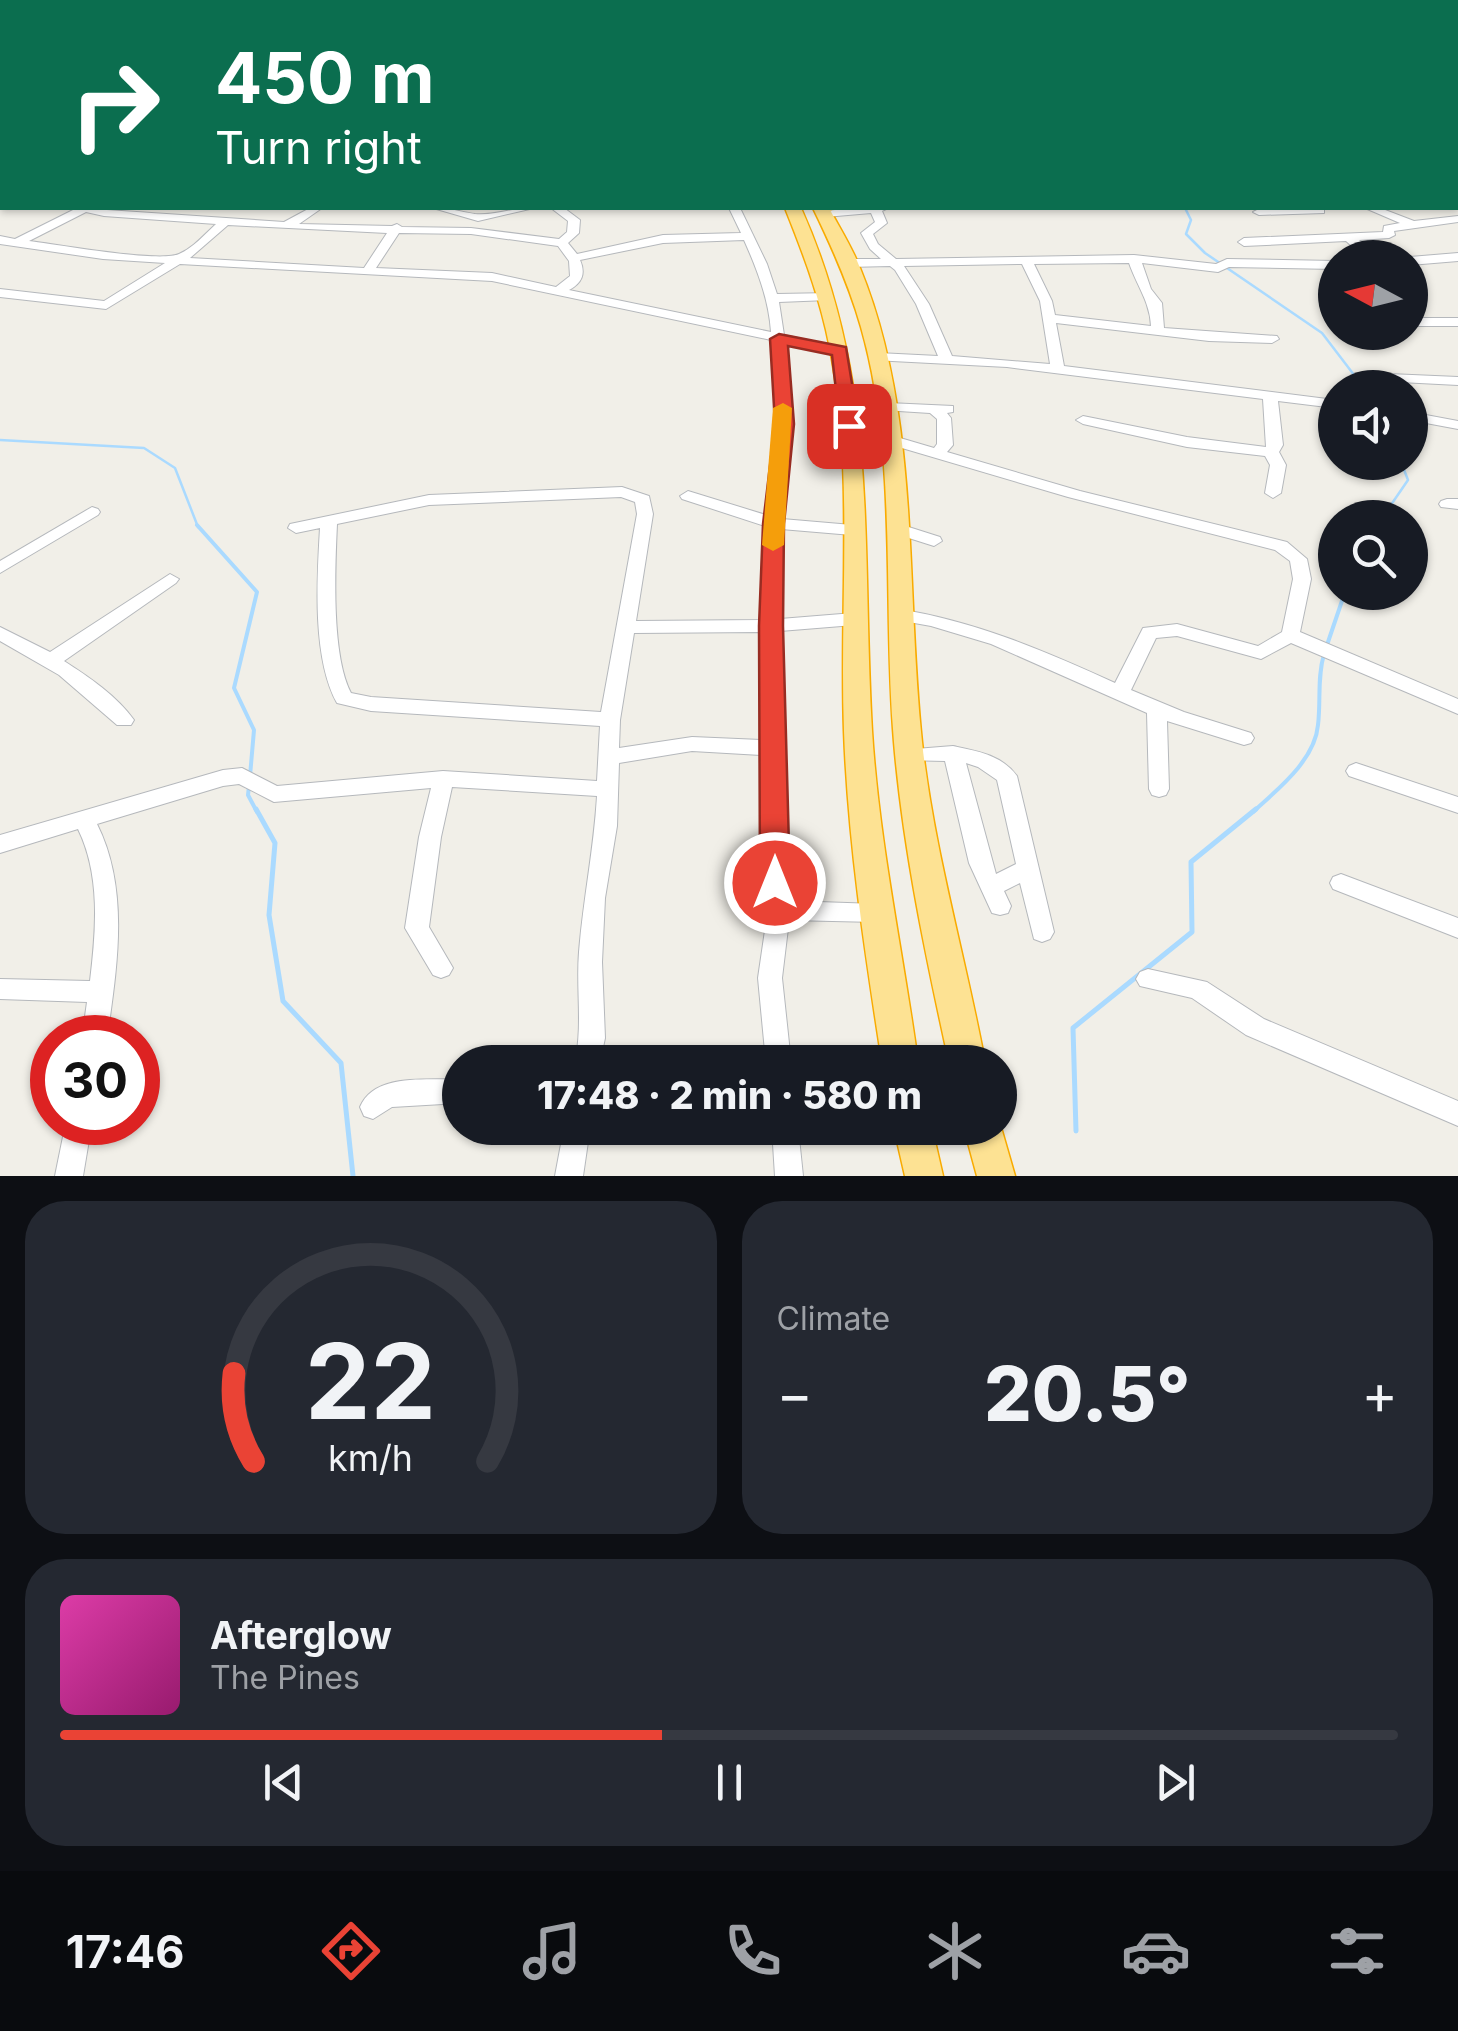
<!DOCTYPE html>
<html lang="en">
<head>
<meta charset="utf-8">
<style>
  body { margin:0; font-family:Inter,sans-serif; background:#242831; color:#f1f3f6; height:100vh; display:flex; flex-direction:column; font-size:38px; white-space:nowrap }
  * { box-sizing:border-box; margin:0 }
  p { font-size:32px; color:#9ea1a6 }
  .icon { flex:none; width:55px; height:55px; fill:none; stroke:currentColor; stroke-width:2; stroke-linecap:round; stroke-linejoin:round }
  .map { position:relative; height:1176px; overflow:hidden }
  .panel { display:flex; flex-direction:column; gap:25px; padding:25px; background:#0d0f14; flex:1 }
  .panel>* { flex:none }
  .banner { position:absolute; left:0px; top:0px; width:1460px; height:210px; box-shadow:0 2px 8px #0004; background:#0b6e4f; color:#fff; overflow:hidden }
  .needle { width:65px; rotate:277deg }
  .controls { position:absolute; left:1318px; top:240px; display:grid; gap:20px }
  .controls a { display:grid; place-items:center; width:110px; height:110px; border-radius:50%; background:#171b24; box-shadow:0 2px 8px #0004; font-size:50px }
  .speed { position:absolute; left:30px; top:1015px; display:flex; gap:20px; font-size:50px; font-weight:700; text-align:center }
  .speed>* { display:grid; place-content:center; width:130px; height:130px; border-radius:50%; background:#171b24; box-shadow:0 2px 8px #0004; line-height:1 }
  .speed .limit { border:15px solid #d22; background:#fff; color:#111 }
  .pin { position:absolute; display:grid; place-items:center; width:85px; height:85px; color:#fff; margin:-42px; border-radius:20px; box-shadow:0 5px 15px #0006 }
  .me { position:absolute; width:110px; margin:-55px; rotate:0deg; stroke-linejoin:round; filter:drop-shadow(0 0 8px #0008) }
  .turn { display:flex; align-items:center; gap:35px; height:210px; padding:0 50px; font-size:45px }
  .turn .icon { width:130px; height:130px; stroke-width:2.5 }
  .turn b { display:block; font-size:70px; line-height:85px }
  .big { font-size:75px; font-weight:800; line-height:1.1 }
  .panel .tile { flex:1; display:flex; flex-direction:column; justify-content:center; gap:15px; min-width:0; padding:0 35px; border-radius:40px; background:#242831 }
  .panel .dial { align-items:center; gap:0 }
  .dial svg { height:260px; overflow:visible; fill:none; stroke:#363941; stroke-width:7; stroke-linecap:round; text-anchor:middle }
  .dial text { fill:#f1f3f6; stroke:none }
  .song { display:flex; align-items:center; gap:30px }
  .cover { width:120px; height:120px; border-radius:15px; background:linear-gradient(135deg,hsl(320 70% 55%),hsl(320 70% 35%)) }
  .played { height:10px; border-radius:5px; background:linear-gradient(90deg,#ea4335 45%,#363941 45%) }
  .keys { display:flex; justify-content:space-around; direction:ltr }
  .heat { display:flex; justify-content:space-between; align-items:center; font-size:55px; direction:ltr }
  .panel .tiles { flex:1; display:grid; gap:25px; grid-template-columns:1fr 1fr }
  .tile:last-child { grid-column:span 2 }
  .trip { position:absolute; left:442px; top:1045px; width:575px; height:100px; border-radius:50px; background:#171b24; box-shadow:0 2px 8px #0004; font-weight:800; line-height:100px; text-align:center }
  .tabs { display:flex; height:160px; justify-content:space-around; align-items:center; background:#090b0e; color:#9ea1a6 }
  .tabs .icon { width:70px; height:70px }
  .tabs .on { color:#ea4335 }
  .tabs b { font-size:45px; color:#f1f3f6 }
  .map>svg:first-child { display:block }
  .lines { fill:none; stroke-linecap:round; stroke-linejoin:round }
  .stream-far2 { stroke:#aadaff; stroke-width:2.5 }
  .stream-far1 { stroke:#aadaff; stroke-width:4 }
  .stream { stroke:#aadaff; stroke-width:5 }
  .minor-casing { stroke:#b5b8bc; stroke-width:2 }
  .highway-casing { stroke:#f9ab00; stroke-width:3 }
  .minor { fill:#fff; fill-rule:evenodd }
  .highway { fill:#fde293; fill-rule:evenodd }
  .route { fill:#ea4335; stroke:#982c22; stroke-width:2.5 }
  .slow { fill:#f59e0b }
</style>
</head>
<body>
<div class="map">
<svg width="1458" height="1176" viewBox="0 0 1458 1176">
  <rect width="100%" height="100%" fill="#f1efe8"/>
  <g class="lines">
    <g class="stream-far2">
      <polyline points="967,0 974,2"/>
      <polyline points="1275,0 1281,2"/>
      <polyline points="1185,208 1191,220 1186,234 1205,253 1322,333 1364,388"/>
      <polyline points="0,440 144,448 175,468 198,527"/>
      <polyline points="1382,518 1408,480 1401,462"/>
    </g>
    <g class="stream-far1">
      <polyline points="197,525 257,592 234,688 254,730 250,776"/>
      <polyline points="1327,645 1345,592"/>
      <polyline points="249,786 248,795 257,812"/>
      <path d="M1253,812C1278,789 1315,760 1318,725C1321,700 1317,678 1324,654"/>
    </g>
    <g class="stream">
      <polyline points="256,809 275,843 269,915 283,1001 341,1063 353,1176"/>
      <polyline points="1076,1131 1073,1028 1192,932 1191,862 1256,809"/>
    </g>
    <g class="minor-casing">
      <g id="minor">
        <polygon points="482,0 490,0 491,2 483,2"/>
        <polygon points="554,0 563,0 565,2 557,2"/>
        <polygon points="628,0 637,0 639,2 631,2"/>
        <polygon points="830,0 855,0 858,2 827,2"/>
        <polygon points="990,0 999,0 1001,2 993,2"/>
        <polygon points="1346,0 1354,0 1356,2 1348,2"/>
        <polygon points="1401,0 1409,0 1411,2 1403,2"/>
        <polygon points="0,47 2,48 2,57 0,56"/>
        <rect x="0" y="113" width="2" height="6"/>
        <rect x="0" y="180" width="2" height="6"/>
        <path d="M77,208L284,222L310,208H322L299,224L392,226L397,224L402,227L471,228L559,239L567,232L568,221L551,208H564L580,220L579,233L568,243L577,254L663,235L741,233L729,208H740L767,264L777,294L832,293V299L828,300L779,302L784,335L845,348L847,351L840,355L785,343L791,425L782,519L852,525L860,530L852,535L781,529L780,619L854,613L863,619L854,625L780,631L781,748L790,901L876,904L884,906L887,913L884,920L876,922L789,920L782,978L791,1062H766L758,978L768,910L761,755L692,751L619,763L617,826L605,898L602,962L605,1038L600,1062H575C583,1025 576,990 579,952C583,900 594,849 597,796L452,787L441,837L429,927L453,968L449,975L441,978L433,975L405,928L419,837L431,788L274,802L239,784L223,786L97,824C130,890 117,967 107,1038H82L87,1002L0,999V979L90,981C96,931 101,876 78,829L0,853V835L223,770L242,768L277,786L443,771L597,781L600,726L371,711L337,703C312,658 317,579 320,528L296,533L288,528L290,524L429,495L622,487L649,496L653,514L636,621L762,620L765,526L682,499L680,496L688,491L766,515L777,425L771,340L492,281L180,264L106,309L0,297V289L104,301L165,263L103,259L0,244V236L15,239ZM86,212L104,216L216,224C204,235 193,248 179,254C159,263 55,244 29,241ZM228,225L387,233L364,268L190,258ZM399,233L471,234L558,246L569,261L570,276L556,287L492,273L376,268ZM744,240C757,269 769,300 771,332L569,290C582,283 586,274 580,260L663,243ZM621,497L635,502L637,514L601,712L371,697L351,693C331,655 335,568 337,524L429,505ZM762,632L761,740L692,737L619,748L620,720L634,633Z"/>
        <path d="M433,208C448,207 460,212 475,214C494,216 514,207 534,208L478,221Z"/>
        <path d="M855,208H888L882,211L887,223L873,234L878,244L896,259L1134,255L1216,264L1227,259L1335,261V269L1229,267L1218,272L1142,263L1151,289L1162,303L1164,328L1277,336L1279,339L1272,343L1209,341L1056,323L1064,366L1335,400V408L1278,401L1283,445L1279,452L1286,465L1281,493L1273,498L1265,493L1270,465L1265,456L1187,447L1083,424L1076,420L1083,416L1187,437L1266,447L1263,399L1007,367L873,360L871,357L878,353L938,356L916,304L895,270L890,266L848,267L842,263L848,259H881L870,249L861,233L875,222L871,213L825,217L819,214L825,211ZM1129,263C1137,286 1150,302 1151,326L1055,315L1052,301L1034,264ZM1022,264L1040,301L1050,364L952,356L929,304L904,266Z"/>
        <polygon points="1320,208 1324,209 1324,213 1259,215 1253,212 1259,209"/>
        <polygon points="1365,208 1380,208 1414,221 1458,216 1458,222 1394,231 1395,235 1389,238 1359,240 1379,258 1365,258 1346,241 1244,246 1238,242 1244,238 1383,232 1384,226 1400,223"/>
        <polygon points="1458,253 1458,261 1410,265 1410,257"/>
        <rect x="1410" y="318" width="48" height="8"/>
        <polygon points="1366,373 1458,377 1458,385 1361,380 1361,374"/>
        <path d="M888,403L953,406V412L947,413L951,418L953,445L947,452L1080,491L1287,542L1307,559L1311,579L1300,632L1458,699V714L1291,643L1261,659L1177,636L1156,638L1131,690L1184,712L1251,733L1254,738L1251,743L1244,745L1167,721L1169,789L1166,795L1159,797L1152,795L1149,789L1147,713L991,644L931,626L892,619L889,615L898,609C975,621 1045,651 1115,683L1143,628L1177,624L1258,646L1282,632L1293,579L1290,561L1275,550L1068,497L885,443L882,440L890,435L934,448L937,444V419L930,413L883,410L881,407Z"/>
        <polygon points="1410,412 1458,421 1458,429 1410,420"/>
        <polygon points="1447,499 1458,499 1458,509 1441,507 1439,504 1441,501"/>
        <polygon points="92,507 98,509 100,512 98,515 0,573 0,561"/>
        <polygon points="896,523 940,537 942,541 934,546 890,532 888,528 890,524"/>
        <path d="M170,574L179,579L176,583L64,661C89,677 117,696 134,720L131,725H117L59,675L0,641V627L50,652Z"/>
        <path d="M953,746C977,751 1002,755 1017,776L1054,932L1050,939L1042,942L1034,939L1020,883L1004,891L1011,906L1008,913L1000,915L992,913L969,863L945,761L903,760L900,755L903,750ZM966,763L978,767L997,780L1016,864L996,874Z"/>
        <polygon points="1356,763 1458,797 1458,813 1349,776 1346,771 1349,766"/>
        <polygon points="1341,874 1458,918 1458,938 1333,889 1330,883 1333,877"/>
        <polygon points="1148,969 1207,982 1264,1019 1458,1101 1458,1126 1246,1035 1192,998 1140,986 1136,979 1140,972"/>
        <path d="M460,1079V1103L392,1107L373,1119L364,1116L360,1107C375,1072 428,1081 460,1079Z"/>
        <polygon points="66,1122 92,1122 83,1176 55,1176"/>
        <polygon points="564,1128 590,1128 583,1176 555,1176"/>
        <polygon points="772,1128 798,1128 803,1176 775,1176"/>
      </g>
    </g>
    <g class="highway-casing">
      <g id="highway">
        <polygon points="576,0 589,0 591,2 578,2"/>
        <polygon points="598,0 612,0 614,2 600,2"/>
        <path d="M785,208H801C880,385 861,544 872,731C879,843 903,952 918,1062H882C865,952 848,842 844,731C839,598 856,460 826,330C816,287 801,248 785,208Z"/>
        <path d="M813,208H829C839,227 852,247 860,268C921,417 905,585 922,742C934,851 965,955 985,1062H949C926,957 903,849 894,742C882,605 899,460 861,327C849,285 832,247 813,208Z"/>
        <polygon points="1000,1124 1015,1176 977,1176 964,1128 1000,1128"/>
        <polygon points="894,1128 932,1128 943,1176 905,1176"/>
      </g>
    </g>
    <use href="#minor" class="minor"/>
    <use href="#highway" class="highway"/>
  </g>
  <polygon class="route" points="779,334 846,347 859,426 849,432 840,426 832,355 788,346 794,424 784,524 783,626 790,883 785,891 775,895 765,891 760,883 759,626 763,524 775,424 770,339"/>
  <polygon class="slow" points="783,403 792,408 784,545 773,551 762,545 773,408"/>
</svg>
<div class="controls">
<a><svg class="needle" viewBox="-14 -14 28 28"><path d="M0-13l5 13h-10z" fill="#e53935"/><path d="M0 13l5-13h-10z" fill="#9ea1a6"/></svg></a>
<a><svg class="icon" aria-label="sound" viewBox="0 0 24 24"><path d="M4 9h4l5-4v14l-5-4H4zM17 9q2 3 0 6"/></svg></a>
<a><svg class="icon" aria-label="search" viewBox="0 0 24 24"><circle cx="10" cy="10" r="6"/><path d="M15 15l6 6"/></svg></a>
</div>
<div class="speed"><div class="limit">30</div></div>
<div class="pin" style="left:849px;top:426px;background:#d93025"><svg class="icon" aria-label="arrive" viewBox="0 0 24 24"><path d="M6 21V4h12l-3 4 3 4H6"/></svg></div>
<svg class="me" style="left:775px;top:883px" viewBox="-20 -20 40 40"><circle r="17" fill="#ea4335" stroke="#fff" stroke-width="3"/><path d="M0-11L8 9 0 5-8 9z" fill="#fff"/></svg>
<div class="trip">17:48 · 2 min · 580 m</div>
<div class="banner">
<div class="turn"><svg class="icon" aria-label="right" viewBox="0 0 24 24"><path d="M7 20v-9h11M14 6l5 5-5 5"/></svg><div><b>450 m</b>Turn right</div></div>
</div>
</div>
<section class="panel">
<div class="tiles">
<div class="tile dial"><svg viewBox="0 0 100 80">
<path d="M14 69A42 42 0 1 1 86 69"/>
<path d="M14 69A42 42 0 0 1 8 42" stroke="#ea4335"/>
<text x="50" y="56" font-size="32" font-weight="700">22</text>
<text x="50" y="72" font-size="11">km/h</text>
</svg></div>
<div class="tile"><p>Climate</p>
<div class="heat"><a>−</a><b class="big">20.5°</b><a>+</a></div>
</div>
<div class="tile">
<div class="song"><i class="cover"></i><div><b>Afterglow</b><p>The Pines</p></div></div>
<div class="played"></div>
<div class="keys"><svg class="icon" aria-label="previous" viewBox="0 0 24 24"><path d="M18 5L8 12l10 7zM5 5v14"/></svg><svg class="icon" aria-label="pause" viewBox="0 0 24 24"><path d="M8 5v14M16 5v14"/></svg><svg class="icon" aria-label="next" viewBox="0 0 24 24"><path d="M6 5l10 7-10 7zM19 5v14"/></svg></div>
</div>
</div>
</section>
<nav class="tabs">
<b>17:46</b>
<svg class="icon on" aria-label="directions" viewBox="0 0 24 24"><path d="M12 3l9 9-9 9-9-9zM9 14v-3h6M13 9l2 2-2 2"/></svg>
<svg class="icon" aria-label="music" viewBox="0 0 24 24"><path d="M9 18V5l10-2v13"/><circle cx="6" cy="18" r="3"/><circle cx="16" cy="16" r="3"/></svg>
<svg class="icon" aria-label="phone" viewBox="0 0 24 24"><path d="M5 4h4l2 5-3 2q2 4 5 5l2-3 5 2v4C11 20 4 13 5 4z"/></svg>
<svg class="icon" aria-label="climate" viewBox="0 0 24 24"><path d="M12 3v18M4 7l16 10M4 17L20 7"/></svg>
<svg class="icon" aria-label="car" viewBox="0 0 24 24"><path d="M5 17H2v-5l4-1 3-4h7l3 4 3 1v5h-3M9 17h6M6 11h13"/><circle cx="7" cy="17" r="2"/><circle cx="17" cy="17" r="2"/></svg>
<svg class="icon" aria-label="filters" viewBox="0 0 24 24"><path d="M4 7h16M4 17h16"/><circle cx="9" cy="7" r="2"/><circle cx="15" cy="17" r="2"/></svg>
</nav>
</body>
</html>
